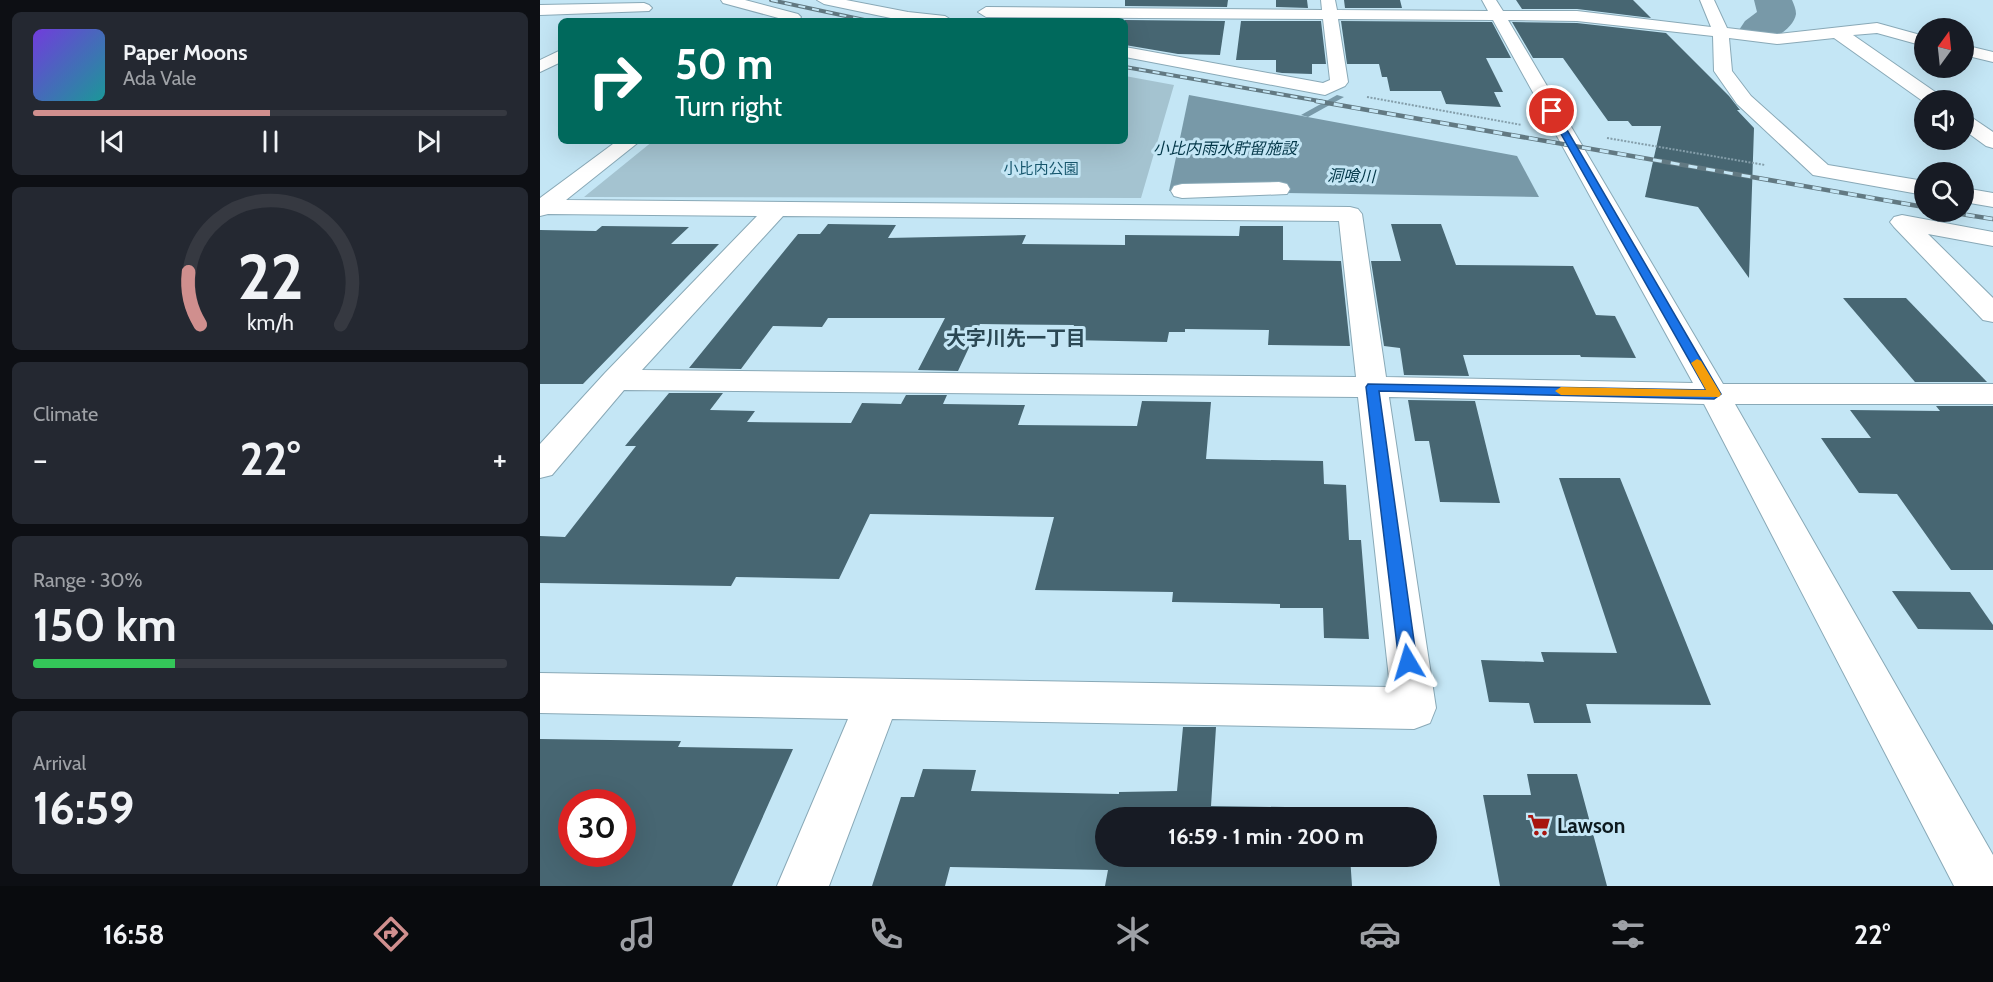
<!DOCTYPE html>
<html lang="en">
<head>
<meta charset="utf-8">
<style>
  body { margin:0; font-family:Cabin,"Noto Sans JP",sans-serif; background:#242831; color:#f1f3f6; height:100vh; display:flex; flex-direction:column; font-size:22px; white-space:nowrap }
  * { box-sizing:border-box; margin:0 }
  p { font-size:20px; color:#9ea1a6 }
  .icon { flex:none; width:33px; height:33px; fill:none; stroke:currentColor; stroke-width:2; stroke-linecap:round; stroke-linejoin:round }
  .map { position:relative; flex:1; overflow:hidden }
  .details { display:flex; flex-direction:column; gap:12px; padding:12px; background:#0d0f14; width:540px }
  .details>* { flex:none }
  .guide { position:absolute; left:18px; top:18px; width:570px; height:126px; border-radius:9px; box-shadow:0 6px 24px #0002; background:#00695c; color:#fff; overflow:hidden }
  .needle { width:39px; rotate:15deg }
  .tools { position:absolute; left:1374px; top:18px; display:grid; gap:12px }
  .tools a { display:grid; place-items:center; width:60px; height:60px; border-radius:50%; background:#171b24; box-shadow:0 6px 24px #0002; font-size:30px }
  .speed { position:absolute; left:18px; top:789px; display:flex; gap:12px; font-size:30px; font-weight:700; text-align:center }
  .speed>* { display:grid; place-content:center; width:78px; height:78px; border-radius:50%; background:#171b24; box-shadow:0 6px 24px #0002; line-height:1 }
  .speed .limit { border:9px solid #d22; background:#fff; color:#111 }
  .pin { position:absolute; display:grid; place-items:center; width:51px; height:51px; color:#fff; margin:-26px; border:3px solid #fff; border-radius:50%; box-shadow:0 2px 6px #0007 }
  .me { position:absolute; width:66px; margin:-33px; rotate:353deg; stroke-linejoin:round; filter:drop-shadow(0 0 4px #0008) }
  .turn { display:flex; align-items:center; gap:21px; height:126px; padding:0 18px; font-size:27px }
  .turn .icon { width:78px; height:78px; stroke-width:2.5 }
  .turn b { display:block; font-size:42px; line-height:51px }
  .big { font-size:45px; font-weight:700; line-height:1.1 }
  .details .tile { flex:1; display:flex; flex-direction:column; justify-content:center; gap:9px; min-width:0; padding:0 21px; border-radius:9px; background:#242831 }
  .details .dial { align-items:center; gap:0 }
  .dial svg { height:156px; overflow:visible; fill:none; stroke:#363941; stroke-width:7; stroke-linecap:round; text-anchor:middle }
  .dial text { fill:#f1f3f6; stroke:none }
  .song { display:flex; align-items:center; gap:18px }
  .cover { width:72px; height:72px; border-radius:9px; background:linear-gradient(135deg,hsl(260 70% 55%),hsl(180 70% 35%)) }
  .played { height:6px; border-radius:3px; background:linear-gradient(90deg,#d08f8e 50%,#363941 50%) }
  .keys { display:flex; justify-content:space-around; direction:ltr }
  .heat { display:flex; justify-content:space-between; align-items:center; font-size:33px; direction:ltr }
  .charge { height:9px; border-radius:4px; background:linear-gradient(90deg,#34c759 30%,#363941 0) }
  .trip { position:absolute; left:555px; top:807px; width:342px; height:60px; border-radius:30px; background:#171b24; box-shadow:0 6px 24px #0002; font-weight:700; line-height:60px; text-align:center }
  .tab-bar { display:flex; height:96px; justify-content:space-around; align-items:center; background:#090b0e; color:#9ea1a6 }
  .tab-bar .icon { width:42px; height:42px }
  .tab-bar .active { color:#d08f8e }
  .tab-bar b { font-size:27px; color:#f1f3f6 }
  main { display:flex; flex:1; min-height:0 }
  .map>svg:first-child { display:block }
  .green { fill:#a4c3d0 }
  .water { fill:#7899a8 }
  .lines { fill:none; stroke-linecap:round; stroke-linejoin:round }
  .stream { fill:#7899a8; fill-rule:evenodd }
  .river { fill:#7899a8; fill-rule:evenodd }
  .building { fill:#476672; fill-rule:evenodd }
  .minor-casing { stroke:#89a9b7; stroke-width:2 }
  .path { stroke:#849eaa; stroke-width:2; stroke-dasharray:2 1.5; stroke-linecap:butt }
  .minor { fill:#fff; fill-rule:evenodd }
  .rail-far1-casing { stroke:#627982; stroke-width:4 }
  .rail-casing { stroke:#627982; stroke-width:4.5 }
  .rail-far1 { stroke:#c4e6f5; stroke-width:2; stroke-dasharray:7; stroke-linecap:butt }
  .rail { stroke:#c4e6f5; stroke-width:3; stroke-dasharray:9; stroke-linecap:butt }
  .route { fill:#1a73e8; stroke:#114b97; stroke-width:1.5 }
  .slow { fill:#f59e0b }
  .labels { text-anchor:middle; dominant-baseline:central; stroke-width:6; stroke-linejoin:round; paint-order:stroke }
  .far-park-label { font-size:15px; fill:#18586f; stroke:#c4e6f5 }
  .far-water-label { font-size:16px; font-style:italic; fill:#023647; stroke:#c4e6f5 }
  .neighbourhood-label { font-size:20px; font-weight:bold; fill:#2b4854; stroke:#c4e6f5 }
  .near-poi-label { font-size:21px; font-weight:bold; fill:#0d1a1f; stroke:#c4e6f5; text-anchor:start }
</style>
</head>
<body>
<main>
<section class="details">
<div class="tile">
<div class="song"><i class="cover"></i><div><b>Paper Moons</b><p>Ada Vale</p></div></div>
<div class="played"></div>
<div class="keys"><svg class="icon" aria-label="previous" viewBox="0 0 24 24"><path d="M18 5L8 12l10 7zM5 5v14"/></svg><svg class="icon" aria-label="pause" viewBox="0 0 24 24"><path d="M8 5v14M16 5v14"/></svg><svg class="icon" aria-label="next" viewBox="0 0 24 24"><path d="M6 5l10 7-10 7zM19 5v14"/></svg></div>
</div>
<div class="tile dial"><svg viewBox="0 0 100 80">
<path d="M14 69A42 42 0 1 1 86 69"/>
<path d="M14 69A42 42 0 0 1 8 42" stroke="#d08f8e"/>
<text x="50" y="56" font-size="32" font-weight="700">22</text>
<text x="50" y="72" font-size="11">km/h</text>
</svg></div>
<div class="tile"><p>Climate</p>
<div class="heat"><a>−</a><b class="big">22°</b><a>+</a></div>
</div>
<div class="tile"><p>Range · 30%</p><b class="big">150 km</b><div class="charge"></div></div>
<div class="tile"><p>Arrival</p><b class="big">16:59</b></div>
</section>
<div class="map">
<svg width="1453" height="886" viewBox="0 0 1453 886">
  <rect width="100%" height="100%" fill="#c4e6f5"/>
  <polygon class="green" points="585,76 634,85 601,198 44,197 113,141 585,141"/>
  <polygon class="water" points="649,95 977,156 999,197 629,191"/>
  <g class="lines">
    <polygon class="stream" points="797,95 804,97 768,117 761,115"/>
    <path class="river" d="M1214,0H1252C1254,5 1256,9 1256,14C1254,28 1232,42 1219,42C1215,42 1209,40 1205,39L1199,30L1205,21L1217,12Z"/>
  </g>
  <g class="building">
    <polygon points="585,0 688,0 687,7 585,6"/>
    <polygon points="736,0 767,0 768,8 736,7"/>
    <polygon points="804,0 860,0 862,8 805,8"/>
    <polygon points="976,0 1093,0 1111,18 1037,9 982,9"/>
    <polygon points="585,20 685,21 680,55 638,54 585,45"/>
    <polygon points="701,21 781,21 786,64 772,64 772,74 742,73 736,72 736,60 696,60"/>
    <polygon points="801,21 952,22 971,58 946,58 963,92 954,92 961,107 906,104 901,91 850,91 847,77 842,77 839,64 807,64"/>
    <polygon points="972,22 1037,23 1126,33 1189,96 1200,110 1197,110 1214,128 1209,278 1158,207 1105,197 1121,126 1092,126 1088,121 1068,121 1023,58 993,58"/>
    <polygon points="288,224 356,225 348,238 486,235 482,244 585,245 585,235 699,236 700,226 743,226 743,260 801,261 810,346 728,345 729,330 645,329 645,332 629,332 627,342 529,340 534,325 440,324 418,371 378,370 405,318 288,318 282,327 233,326 201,369 149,368 258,234 280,234"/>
    <polygon points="851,224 901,224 916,265 1033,266 1056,315 1075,316 1096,358 1041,357 1040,355 923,355 929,376 864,375 860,348 844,346 831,261 861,261"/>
    <polygon points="62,226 149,227 131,244 179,244 43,384 0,384 0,230 56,231"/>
    <polygon points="1303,298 1366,298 1447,382 1375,382"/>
    <polygon points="129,393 183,393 170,410 215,411 207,422 311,423 322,403 361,404 366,395 407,395 403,404 485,405 478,425 597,426 602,401 671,402 666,459 783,461 784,484 806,485 809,540 821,540 829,639 784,638 783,608 740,608 740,604 632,602 633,592 495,590 514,517 330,514 299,579 196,577 191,586 0,583 0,536 25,537 96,446 85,446"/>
    <polygon points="868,400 935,401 960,503 900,502 889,441 875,441"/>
    <polygon points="1396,406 1453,406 1453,570 1411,570 1357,494 1319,493 1281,438 1331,438 1310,410 1400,411"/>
    <polygon points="1019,478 1080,478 1171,705 1046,704 1051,723 994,723 989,703 949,702 941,660 1004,662 1001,652 1077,653"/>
    <polygon points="1352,591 1430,592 1453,625 1453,630 1378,629"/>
    <polygon points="643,727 676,727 671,806 808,808 808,818 566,818 566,856 810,856 812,886 565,886 568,870 410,867 405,886 332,886 361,797 374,797 383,769 436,770 431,791 579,794 579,792 637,791"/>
    <path d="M0,739L141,741L138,747L253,749L192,886H0ZM32,802H82V854H32Z"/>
    <polygon points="987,774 1037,774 1067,886 960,886 943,795 991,795"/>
  </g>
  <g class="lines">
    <g class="minor-casing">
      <g id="minor">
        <polygon points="181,0 205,0 258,14 261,17 258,21 240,21 242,19 183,3"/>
        <polygon points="277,0 306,0 368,12 405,16 413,21 365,21 284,4"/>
        <path d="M781,0H795L797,10L948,11L942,0H956L963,11H1037L1171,27L1160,0H1174L1187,28L1237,34L1337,23L1384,36V46L1337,33L1313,35L1401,96L1403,100L1384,102L1294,38L1237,44L1189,38L1192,71L1211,96L1288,165L1384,181V195L1273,175L1197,104L1174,71L1173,36L1037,21L968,20L1183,384H1453V404H1195L1453,855V886H1414L1164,404L849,397L896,708L890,723L874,729L352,719L289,886H237L308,719L0,713V673L850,687L818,397L84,390L12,475L0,478V444L65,373L217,216L8,214L0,216V198L77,141H100L26,200L810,207L818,209L822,214L846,377L1153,383L953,20L798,19L808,82L805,86L785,95L585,57V47L783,83L790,80L783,19L446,17L438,12L446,7L782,10ZM243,216L799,221L816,377L102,370Z"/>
        <polygon points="104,3 109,5 112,8 109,11 0,15 0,5"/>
        <polygon points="1424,45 1453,52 1453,62 1424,55"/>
        <polygon points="21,50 21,62 0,72 0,60"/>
        <polygon points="1424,115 1431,117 1453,132 1453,148 1446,146 1424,130"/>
        <polygon points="739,182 747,184 750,189 747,194 642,198 634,196 631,191 634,186 642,184"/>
        <polygon points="1424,188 1453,193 1453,207 1424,202"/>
        <polygon points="1362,215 1453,232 1453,246 1388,234 1453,298 1453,322 1443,320 1354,227 1350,222 1354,217"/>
      </g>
    </g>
    <g class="path">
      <polyline points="827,97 982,125"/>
      <polyline points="1067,138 1225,165"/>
    </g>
    <use href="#minor" class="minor"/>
    <g class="rail-far1-casing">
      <g id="rail-far1">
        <polyline points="231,0 329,21"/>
        <polyline points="585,67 785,102"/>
      </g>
    </g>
    <g class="rail-casing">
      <g id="rail">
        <polyline points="776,101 1384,207"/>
        <polyline points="1408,212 1453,219"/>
      </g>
    </g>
    <use href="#rail-far1" class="rail-far1"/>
    <use href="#rail" class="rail"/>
  </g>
  <polygon class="route" points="1012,108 1016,111 1181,394 1174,399 839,391 877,662 874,667 868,670 862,667 859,662 826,387 828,384 1166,390 1008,111"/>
  <polygon class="slow" points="1157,359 1161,361 1181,394 1179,397 1021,395 1015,391 1021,387 1166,390 1151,363"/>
  <defs>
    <g id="supermarket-bare" transform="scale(1.8)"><path d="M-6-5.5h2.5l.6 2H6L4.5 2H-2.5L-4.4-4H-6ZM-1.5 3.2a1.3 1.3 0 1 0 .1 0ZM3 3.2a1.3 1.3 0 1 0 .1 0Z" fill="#a8150f" stroke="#c4e6f5" stroke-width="2.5" paint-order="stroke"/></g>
  </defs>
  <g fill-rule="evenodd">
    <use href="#supermarket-bare" x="999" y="825"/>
  </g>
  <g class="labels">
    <g class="far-park-label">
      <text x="501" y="169">小比内公園</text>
    </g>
    <g class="far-water-label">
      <text x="685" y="148">小比内雨水貯留施設</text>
      <text transform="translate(811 176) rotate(1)">洞喰川</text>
    </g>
    <g class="neighbourhood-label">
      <text x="476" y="338">大字川先一丁目</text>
    </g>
    <g class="near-poi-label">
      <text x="1017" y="825">Lawson</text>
    </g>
  </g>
</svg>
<div class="tools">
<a><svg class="needle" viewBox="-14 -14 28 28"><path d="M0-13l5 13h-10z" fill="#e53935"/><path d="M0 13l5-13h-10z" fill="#9ea1a6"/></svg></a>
<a><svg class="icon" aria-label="sound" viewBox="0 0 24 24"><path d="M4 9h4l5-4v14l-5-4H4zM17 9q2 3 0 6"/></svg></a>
<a><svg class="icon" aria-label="search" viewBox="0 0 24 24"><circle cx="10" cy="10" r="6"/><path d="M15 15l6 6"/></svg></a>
</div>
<div class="speed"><div class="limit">30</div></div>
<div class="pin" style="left:1012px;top:111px;background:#d93025"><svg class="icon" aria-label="arrive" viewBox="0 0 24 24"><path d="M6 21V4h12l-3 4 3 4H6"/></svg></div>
<svg class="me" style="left:868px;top:662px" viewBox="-20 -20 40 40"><path d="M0-17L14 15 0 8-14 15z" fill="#1a73e8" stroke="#fff" stroke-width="4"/></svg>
<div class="trip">16:59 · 1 min · 200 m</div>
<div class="guide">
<div class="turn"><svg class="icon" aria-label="right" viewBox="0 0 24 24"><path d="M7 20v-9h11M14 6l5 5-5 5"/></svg><div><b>50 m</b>Turn right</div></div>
</div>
</div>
</main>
<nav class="tab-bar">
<b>16:58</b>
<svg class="icon active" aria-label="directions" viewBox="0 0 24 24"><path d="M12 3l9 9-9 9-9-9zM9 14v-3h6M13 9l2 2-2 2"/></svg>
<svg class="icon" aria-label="music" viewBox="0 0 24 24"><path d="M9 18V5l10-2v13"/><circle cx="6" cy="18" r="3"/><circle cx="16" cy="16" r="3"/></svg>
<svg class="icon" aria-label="phone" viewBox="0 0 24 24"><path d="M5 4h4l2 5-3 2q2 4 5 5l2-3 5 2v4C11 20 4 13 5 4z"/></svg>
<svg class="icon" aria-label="climate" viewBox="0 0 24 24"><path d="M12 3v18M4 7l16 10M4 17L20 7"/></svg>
<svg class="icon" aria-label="car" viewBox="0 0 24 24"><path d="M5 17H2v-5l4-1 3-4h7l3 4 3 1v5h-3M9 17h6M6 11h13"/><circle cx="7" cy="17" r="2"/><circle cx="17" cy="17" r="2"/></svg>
<svg class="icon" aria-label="filters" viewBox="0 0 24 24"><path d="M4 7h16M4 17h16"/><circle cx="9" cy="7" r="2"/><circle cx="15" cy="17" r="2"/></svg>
<b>22°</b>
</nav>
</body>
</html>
